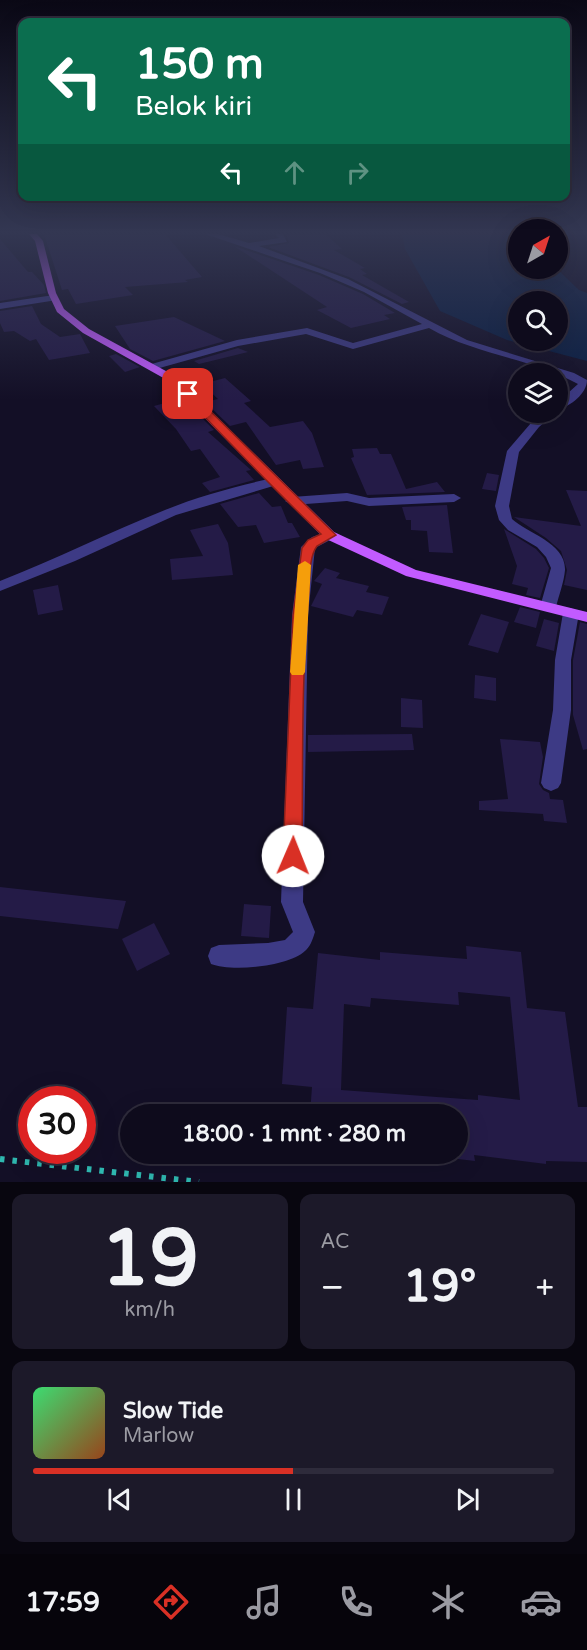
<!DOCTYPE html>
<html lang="id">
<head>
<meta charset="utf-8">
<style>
  body { margin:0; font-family:"Varela Round",sans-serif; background:#1c1929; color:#f1f3f6; height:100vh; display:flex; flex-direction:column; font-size:22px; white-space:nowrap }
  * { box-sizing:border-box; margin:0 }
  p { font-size:20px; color:#9b9ba3 }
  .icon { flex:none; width:33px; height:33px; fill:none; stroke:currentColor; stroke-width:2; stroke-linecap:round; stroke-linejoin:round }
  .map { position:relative; height:1182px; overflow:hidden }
  .drawer { display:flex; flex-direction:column; gap:12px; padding:12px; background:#08060f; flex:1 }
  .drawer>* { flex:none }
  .top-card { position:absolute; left:18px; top:18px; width:552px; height:183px; border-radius:12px; box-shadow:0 6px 24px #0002,0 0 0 2px #2e2b3b; background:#0b6e4f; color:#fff; overflow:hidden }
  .needle { width:39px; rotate:39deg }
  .controls { position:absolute; left:508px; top:219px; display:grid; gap:12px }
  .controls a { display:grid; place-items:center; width:60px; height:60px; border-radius:50%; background:#0e0b1c; box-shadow:0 6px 24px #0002,0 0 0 2px #2e2b3b; font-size:30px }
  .speed { position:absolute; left:18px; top:1086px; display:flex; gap:12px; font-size:30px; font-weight:700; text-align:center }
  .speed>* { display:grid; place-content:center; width:78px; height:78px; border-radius:50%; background:#0e0b1c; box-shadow:0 6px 24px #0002,0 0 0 2px #2e2b3b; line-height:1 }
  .speed .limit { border:9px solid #d22; background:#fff; color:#111 }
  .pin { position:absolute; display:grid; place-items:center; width:51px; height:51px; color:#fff; margin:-26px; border-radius:12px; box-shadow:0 3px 9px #0006 }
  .me { position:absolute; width:66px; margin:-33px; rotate:1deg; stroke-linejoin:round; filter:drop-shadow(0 0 4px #0008) }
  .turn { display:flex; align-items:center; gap:21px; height:126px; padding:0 18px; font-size:27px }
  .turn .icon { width:78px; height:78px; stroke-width:2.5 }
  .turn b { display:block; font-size:42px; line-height:51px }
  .lanes { display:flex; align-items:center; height:57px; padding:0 18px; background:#0003; justify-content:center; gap:30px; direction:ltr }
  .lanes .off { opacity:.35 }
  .big { font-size:45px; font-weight:800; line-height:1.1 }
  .drawer .widget { flex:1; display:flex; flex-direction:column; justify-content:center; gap:9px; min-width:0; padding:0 21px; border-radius:12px; background:#1c1929 }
  .drawer .dial { align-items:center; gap:0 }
  .dial b { font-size:78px; line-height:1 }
  .song { display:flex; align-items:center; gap:18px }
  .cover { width:72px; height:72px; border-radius:9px; background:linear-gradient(135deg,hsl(140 70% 55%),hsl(20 70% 35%)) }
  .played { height:6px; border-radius:3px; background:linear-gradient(90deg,#d93025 50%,#2e2b3b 50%) }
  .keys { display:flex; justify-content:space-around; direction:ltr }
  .heat { display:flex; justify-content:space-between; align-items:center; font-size:33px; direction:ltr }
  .drawer .tiles { flex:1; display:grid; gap:12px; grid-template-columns:1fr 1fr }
  .widget:last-child { grid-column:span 2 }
  .trip { position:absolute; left:120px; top:1104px; width:348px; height:60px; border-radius:30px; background:#0e0b1c; box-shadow:0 6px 24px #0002,0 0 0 2px #2e2b3b; font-weight:800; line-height:60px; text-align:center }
  .tab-bar { display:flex; height:96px; justify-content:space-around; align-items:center; background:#06040b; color:#9b9ba3 }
  .tab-bar .icon { width:42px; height:42px }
  .tab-bar .active { color:#d93025 }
  .tab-bar b { font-size:27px; color:#f1f3f6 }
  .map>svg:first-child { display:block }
  .water { fill:#0a1f44; fill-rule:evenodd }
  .building { fill:#241b47; fill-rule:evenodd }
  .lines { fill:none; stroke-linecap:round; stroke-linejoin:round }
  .path { stroke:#2fb8b0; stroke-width:6; stroke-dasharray:4.5 8; stroke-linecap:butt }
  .minor { fill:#3d3a85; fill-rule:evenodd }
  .major { fill:#c25bff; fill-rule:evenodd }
  .route { fill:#d93025; stroke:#8d1f18; stroke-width:1.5 }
  .slow { fill:#f59e0b }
</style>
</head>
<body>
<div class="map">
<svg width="587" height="1182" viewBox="0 0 587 1182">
  <rect width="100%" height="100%" fill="#130f26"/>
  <path class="water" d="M402,234H519V268L557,269L579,290L587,293V361L507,340L440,311L405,249ZM519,302H558V340H519Z"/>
  <g class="building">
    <polygon points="44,234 165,234 202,277 185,280 188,282 125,287 133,295 76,304 68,289 62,290"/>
    <polygon points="286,234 325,234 342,249 334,250 365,268 360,269 367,274 362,275 409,302 402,304 349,277 268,247 289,243"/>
    <polygon points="0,239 28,272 32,272 44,285 46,293 0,301"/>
    <polygon points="234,246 319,275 363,294 395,313 384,315 390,319 351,328 317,310 327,307"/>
    <polygon points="32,306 41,324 60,337 80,334 90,353 49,360 36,339 30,341 14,331 4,332 0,323 0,311"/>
    <polygon points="174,317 225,341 153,361 130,349 115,326"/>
    <polygon points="238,348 248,352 199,364 194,361"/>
    <polygon points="116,354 140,367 125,372 109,356"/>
    <polygon points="225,378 251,401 244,403 270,427 303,421 312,433 324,467 303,469 300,460 276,465 246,422 230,426 205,402 218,399 202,384"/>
    <polygon points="172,401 179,409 190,406 214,430 208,432 251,470 246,471 254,480 210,492 202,483 220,477 200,449 191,451 176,429 154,406"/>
    <polygon points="377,448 380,454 391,454 406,489 437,482 445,492 367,495 351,458 354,457 352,449"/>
    <polygon points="487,473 499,475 496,491 482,489"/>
    <polygon points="566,490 587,491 587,590 564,585 567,570 561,551 546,538 514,517 581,526"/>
    <polygon points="259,493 272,507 281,506 288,523 292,523 300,537 264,543 256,525 238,527 220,504"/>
    <polygon points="447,505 453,553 429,552 427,531 411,530 411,520 406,520 402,507"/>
    <polygon points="218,524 228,543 233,575 172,580 170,559 203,556 190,530"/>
    <polygon points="504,529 536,549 544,558 549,568 540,598 526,595 528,588 512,584 517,566"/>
    <polygon points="325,568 340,573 336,578 369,586 366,592 389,597 382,615 357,610 353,617 311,606 322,584 314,581"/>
    <polygon points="58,585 63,610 38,615 33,590"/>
    <polygon points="520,607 540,612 536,628 514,622"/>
    <polygon points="481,614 509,622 498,653 468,645"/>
    <polygon points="544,619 559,623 554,651 536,646"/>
    <polygon points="580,622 587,624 587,749 583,750 573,715 573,660"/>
    <polygon points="475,675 496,678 496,701 474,698"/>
    <polygon points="401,698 422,700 423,728 401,727"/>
    <polygon points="412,734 414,750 308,752 308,735"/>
    <polygon points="500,739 540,742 543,757 539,784 543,790 549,793 550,799 563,800 567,823 544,821 543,814 479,810 479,801 508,799"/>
    <polygon points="0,887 126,901 118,929 0,916"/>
    <polygon points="244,904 271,906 269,938 241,936"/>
    <polygon points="154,923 170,954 137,971 122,939"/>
    <path d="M466,946L521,952L527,1008L565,1012L578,1107H587V1162L546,1161V1164L474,1155L475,1161L458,1159V1114H310L312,1087L282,1084L287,1007L313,1009L318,953L380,960V952L467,959ZM458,992L510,997L520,1100L478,1095V1100L341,1090L344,1004L370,1007L371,998L459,1005Z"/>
  </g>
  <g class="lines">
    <polyline class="path" points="0,1159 199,1182"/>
    <g class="minor">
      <path d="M205,234H218L249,243L279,238L275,234H283L287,242L259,246L348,279L467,340L574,373L587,380C587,394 570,406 558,410V402L578,384C531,358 476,355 429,328L353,349L306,334L238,346L156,369H148V365L237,340L307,328L353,343L422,324L364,292L320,273Z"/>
      <polygon points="54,295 57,296 57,300 0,309 0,303"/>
      <path d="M543,412H556L539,427L519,452L509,506L512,519C527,533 566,543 565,570C564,582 559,595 556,607L548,612L540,607L551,568L546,557L537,547L508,530L499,520L495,506L507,451L531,423Z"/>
      <path d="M276,477L282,481L280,484L176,515L75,561L0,591V581C56,559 110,532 165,510C201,495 239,486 276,477Z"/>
      <polygon points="347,493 369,498 454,494 461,498 454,502 369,506 347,501 292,505 285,501 292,497"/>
      <path d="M329,531L336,535L334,538L315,548L308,615L303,902L315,932C313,938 311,945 307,949C292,967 231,972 211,964L208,956L211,948L219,945L268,943L285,940L293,932L281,902L292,615L301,547L312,537Z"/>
      <polygon points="571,608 579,613 571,660 571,710 561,783 558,788 551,791 544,788 541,783 553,710 555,660 563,613"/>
    </g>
    <polygon class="major" points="29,234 37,234 43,241 56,293 64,309 89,329 175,376 334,532 416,570 587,612 587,622 406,576 324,538 167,380 83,333 57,312 48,293 35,241"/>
  </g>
  <linearGradient id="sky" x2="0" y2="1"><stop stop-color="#0a0815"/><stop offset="0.58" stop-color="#333752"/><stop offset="1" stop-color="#333752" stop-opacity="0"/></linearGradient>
  <rect width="587" height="400" fill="url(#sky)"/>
  <path class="route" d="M184,392H191L336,535L317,546C309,557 310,577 309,590C301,678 303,768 302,856L299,862L293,865L286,862L283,856L293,615L302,548L308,540L321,534C274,490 230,442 184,396Z"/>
  <polygon class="slow" points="305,561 311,565 305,672 303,675 292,675 290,672 298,565"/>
</svg>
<div class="controls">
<a><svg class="needle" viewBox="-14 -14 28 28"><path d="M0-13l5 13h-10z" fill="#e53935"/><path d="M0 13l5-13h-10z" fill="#9b9ba3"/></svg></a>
<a><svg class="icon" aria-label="search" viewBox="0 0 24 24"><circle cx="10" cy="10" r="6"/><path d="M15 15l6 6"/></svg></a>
<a><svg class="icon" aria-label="layers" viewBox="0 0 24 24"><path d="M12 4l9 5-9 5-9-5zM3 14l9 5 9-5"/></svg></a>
</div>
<div class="speed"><div class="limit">30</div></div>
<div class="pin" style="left:188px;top:394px;background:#d93025"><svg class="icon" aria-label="arrive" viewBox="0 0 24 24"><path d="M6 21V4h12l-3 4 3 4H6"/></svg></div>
<svg class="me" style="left:293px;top:856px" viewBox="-20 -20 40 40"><circle r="19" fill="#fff"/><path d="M0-13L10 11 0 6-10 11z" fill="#d93025"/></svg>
<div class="trip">18:00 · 1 mnt · 280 m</div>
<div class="top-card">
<div class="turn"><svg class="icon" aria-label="left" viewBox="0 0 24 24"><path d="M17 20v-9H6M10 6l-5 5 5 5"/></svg><div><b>150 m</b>Belok kiri</div></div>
<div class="lanes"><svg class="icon" aria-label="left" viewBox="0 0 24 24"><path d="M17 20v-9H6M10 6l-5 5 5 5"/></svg><svg class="icon off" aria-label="ahead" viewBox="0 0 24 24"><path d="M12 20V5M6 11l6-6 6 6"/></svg><svg class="icon off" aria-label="right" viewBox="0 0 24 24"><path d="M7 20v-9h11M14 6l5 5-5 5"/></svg></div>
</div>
</div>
<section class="drawer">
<div class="tiles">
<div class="widget dial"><b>19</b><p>km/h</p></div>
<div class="widget"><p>AC</p>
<div class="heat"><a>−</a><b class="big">19°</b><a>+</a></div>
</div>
<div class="widget">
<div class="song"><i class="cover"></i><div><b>Slow Tide</b><p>Marlow</p></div></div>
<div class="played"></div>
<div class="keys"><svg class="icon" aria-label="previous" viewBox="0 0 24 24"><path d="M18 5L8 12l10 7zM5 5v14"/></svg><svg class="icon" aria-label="pause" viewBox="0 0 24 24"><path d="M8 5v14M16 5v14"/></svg><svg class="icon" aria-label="next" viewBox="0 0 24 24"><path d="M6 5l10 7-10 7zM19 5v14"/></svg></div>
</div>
</div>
</section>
<nav class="tab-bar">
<b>17:59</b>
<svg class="icon active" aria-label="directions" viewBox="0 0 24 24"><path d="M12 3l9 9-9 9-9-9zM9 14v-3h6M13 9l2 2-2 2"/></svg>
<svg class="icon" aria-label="music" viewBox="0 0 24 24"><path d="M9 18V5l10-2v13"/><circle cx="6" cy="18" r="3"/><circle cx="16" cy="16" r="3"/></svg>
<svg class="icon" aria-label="phone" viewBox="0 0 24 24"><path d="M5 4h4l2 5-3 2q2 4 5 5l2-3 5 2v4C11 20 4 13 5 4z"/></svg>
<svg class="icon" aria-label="climate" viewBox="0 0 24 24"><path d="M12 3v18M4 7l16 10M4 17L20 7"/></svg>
<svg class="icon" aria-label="car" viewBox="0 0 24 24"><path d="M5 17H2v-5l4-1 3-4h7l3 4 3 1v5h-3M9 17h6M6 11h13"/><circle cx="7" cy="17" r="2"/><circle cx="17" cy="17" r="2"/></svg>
</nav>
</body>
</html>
